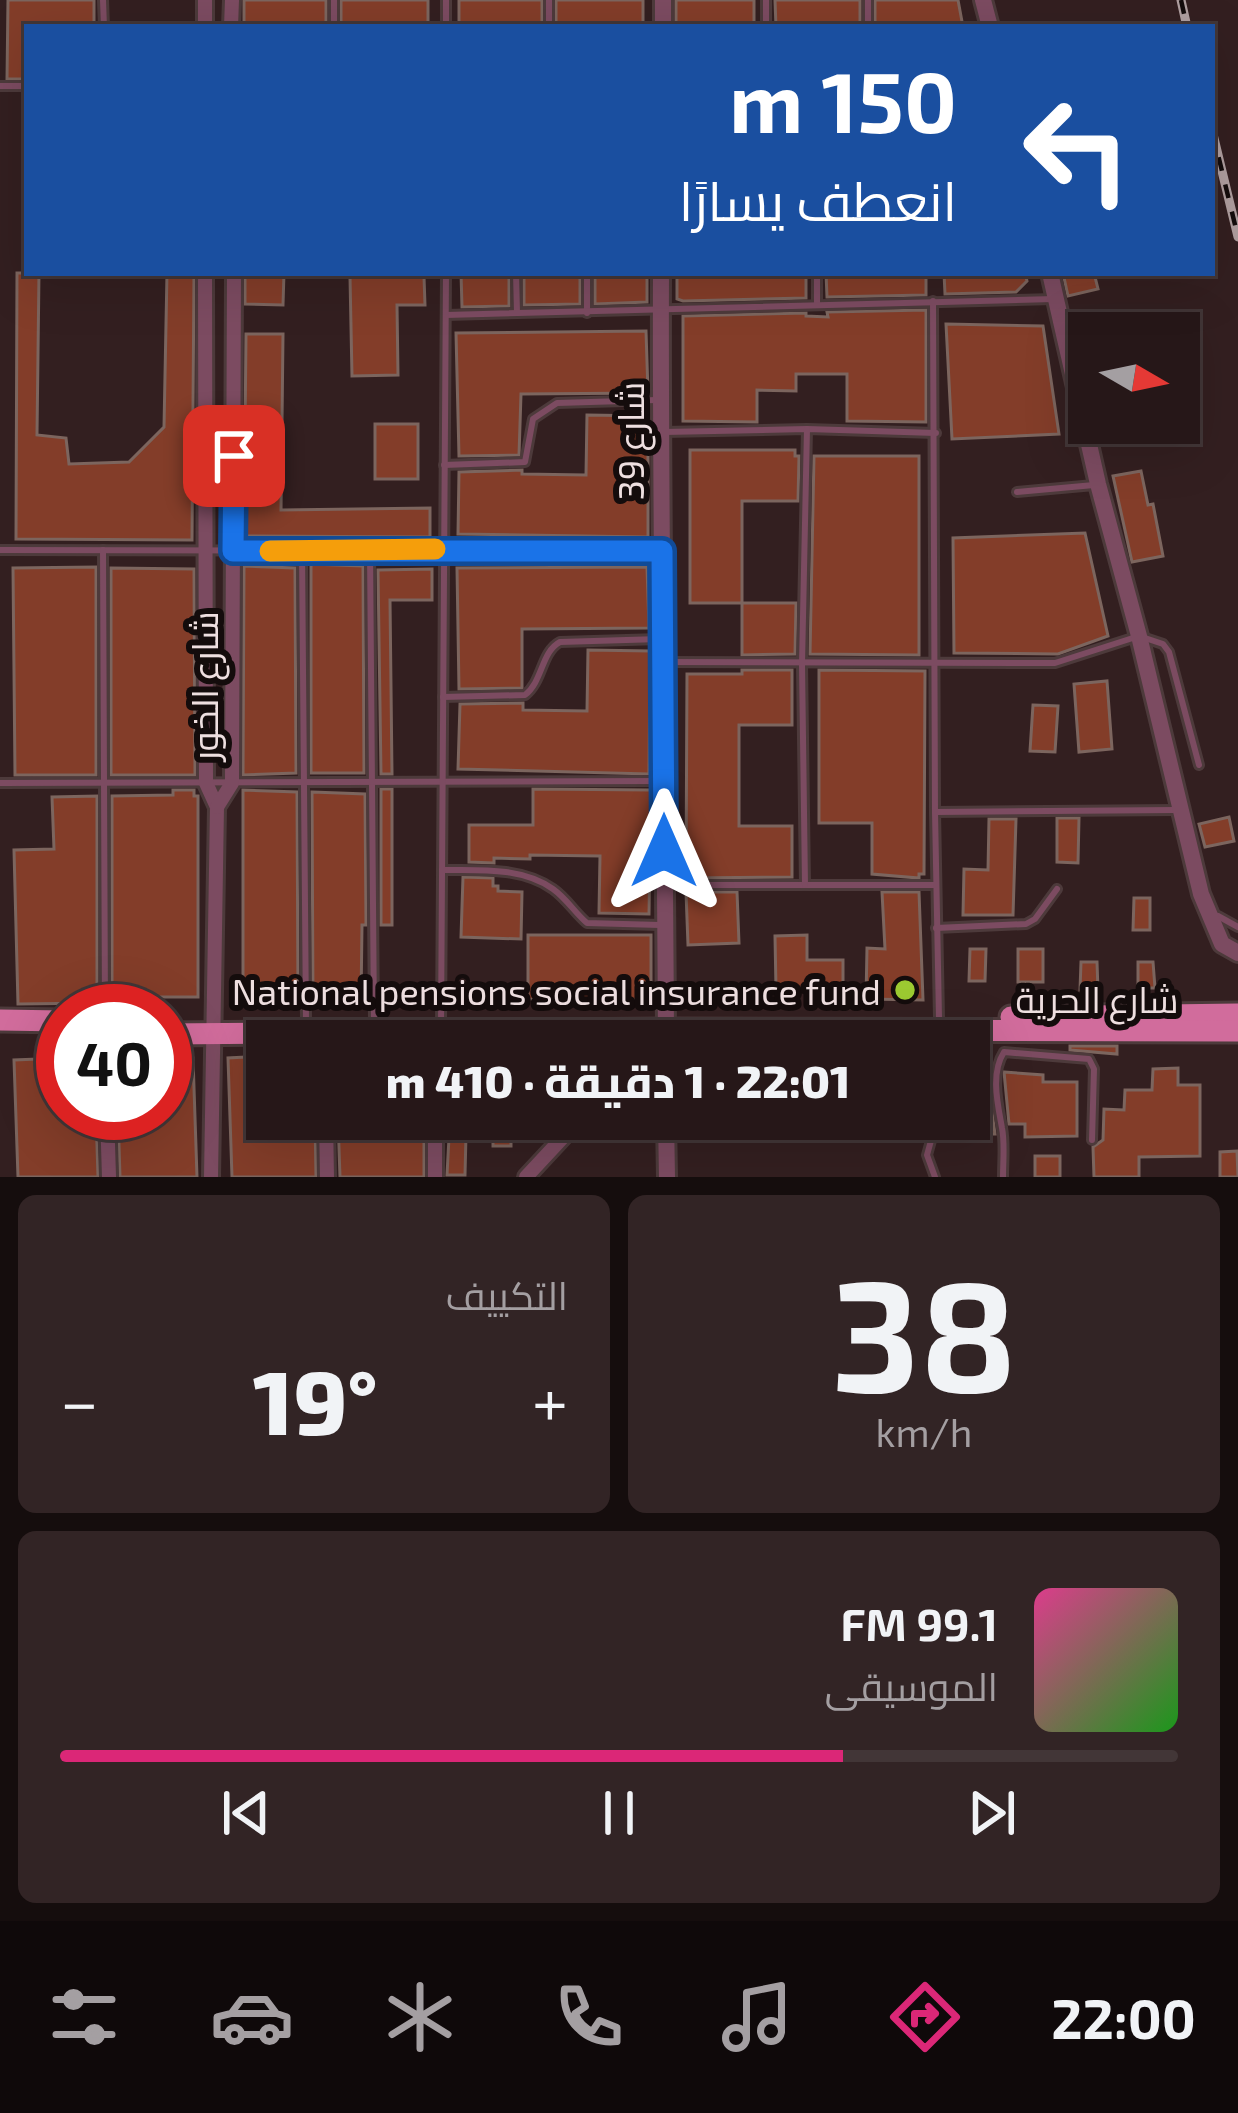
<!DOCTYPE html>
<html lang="ar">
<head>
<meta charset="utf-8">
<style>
  body { margin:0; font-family:"Exo 2",Cairo,sans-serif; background:#322425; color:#f1f3f6; direction:rtl; height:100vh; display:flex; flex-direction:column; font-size:45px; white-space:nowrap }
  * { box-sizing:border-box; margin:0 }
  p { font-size:39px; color:#a49fa2 }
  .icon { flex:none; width:66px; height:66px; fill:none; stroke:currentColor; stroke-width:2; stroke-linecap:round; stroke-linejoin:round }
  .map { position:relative; height:1177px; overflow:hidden; direction:ltr }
  .drawer { display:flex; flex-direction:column; gap:18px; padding:18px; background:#150d0d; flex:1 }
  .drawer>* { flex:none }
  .guide { position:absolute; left:24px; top:24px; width:1191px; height:252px; border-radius:0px; box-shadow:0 12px 48px #0002,0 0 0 3px #423637; direction:rtl; background:#1a4fa0; color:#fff; overflow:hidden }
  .needle { width:78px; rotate:99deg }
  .buttons { position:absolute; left:1068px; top:312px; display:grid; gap:24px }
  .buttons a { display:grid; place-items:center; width:132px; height:132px; border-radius:0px; background:#261718; box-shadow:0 12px 48px #0002,0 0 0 3px #423637; font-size:60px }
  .speed { position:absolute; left:36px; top:984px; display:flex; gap:24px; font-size:60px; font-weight:700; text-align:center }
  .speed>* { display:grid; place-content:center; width:156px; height:156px; border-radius:50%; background:#261718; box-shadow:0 12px 48px #0002,0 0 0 3px #423637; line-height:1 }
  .speed .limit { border:18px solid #d22; background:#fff; color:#111 }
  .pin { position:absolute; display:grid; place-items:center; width:102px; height:102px; color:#fff; margin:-51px; border-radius:24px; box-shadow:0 6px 18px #0006 }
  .me { position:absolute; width:132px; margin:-66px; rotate:0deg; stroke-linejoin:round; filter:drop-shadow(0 0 9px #0008) }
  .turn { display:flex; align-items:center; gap:42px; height:252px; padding:0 60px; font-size:54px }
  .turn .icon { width:156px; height:156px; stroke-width:2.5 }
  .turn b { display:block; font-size:84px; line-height:102px }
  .big { font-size:90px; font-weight:800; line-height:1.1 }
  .drawer .card { flex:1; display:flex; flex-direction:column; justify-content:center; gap:18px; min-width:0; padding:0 42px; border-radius:18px; background:#322425 }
  .drawer .dial { align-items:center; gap:0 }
  .dial b { font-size:156px; line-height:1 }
  .song { display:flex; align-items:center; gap:36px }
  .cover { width:144px; height:144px; border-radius:18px; background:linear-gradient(135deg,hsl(330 70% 55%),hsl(120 70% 35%)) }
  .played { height:12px; border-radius:6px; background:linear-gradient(90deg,#db2777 70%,#423637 70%) }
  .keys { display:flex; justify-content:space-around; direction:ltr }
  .heat { display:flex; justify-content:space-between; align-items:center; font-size:66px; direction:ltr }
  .drawer .tiles { flex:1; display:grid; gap:18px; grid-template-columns:1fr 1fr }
  .card:last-child { grid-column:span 2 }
  .trip { position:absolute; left:246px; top:1020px; width:744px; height:120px; border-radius:0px; background:#261718; box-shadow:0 12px 48px #0002,0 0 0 3px #423637; font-weight:800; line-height:120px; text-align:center; direction:rtl }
  .menu { display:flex; height:192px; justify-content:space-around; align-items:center; background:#0f090a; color:#a49fa2 }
  .menu .icon { width:84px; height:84px }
  .menu .active { color:#db2777 }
  .menu b { font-size:54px; color:#f1f3f6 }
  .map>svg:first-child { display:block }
  .building { fill:#833d29; stroke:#7c655e; stroke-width:3 }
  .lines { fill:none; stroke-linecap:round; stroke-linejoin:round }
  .service-casing { stroke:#4d3a3b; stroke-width:12 }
  .minor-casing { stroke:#4d3a3b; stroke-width:20 }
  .tertiary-casing { stroke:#4d3a3b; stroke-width:22 }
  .primary-casing { stroke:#4d3a3b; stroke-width:27 }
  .service { stroke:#7c4b61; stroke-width:6 }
  .minor { stroke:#7c4b61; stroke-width:14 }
  .tertiary { stroke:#7c4b61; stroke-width:16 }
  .primary { stroke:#d16c9c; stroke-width:21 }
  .rail-casing { stroke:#af9e9f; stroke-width:9 }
  .rail { stroke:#140c0c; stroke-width:4.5; stroke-dasharray:14; stroke-linecap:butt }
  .route-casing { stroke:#114b97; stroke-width:30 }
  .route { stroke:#1a73e8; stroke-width:21 }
  .slow { stroke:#f59e0b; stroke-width:21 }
  .poi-dot { fill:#9cca31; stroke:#140c0c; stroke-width:4.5 }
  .labels { text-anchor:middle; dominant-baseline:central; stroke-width:12; stroke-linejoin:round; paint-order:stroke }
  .street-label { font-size:36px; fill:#eedfe0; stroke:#140c0c }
  .poi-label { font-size:36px; fill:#eedfe0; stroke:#140c0c; text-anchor:end }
</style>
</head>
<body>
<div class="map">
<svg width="1238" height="1177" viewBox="0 0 1238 1177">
  <rect width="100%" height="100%" fill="#331f20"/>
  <g class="building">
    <polygon points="8,0 94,0 94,27 27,27 27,79 7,79"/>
    <rect x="244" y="0" width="82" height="27"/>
    <rect x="341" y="0" width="87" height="27"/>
    <rect x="459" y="0" width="83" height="27"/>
    <rect x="556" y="0" width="87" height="27"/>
    <rect x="676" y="0" width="78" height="27"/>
    <polygon points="775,0 860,0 860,27 776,27"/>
    <polygon points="875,0 958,0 963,27 875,27"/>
    <polygon points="17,273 39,273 37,435 66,438 69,464 129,462 164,427 167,273 194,273 192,540 16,539"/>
    <polygon points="245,273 284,273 283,305 245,304"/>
    <polygon points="461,273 509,273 509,306 462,307"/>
    <polygon points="524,273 580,273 580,304 524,305"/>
    <polygon points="595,273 647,273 647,302 595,304"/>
    <polygon points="677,273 806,273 806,298 683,301 677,299"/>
    <polygon points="826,273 926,273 926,295 827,297"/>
    <polygon points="944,273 1025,273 1027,281 1016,292 945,294"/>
    <polygon points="1063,273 1094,273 1098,289 1068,296"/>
    <polygon points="350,277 424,277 425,305 397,305 398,375 352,376"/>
    <polygon points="926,310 926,422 847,421 847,374 796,374 796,391 757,390 757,422 683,421 683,316 806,313 806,316 828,317 827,312"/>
    <polygon points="946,324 1043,326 1059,434 952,439"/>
    <polygon points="646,331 648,393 521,394 519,455 459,456 456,333"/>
    <polygon points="246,334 283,334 281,510 430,508 430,537 244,536"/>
    <polygon points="587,415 648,416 648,537 458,534 459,472 522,470 522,474 586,475"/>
    <rect x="375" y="424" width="43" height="55"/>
    <polygon points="690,450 795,450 795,456 799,456 798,501 742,501 742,603 690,603"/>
    <polygon points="814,456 919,456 919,655 810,654"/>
    <polygon points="1141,471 1148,505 1153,504 1163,556 1132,562 1113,476"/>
    <polygon points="1085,533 1108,636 1058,654 954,653 953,538"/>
    <polygon points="311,564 363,566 364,773 311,773"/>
    <polygon points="244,566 295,568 296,773 243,775"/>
    <polygon points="96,567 96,775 15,775 13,568"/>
    <polygon points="647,567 649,628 522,629 522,688 459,689 457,568"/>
    <polygon points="111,568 194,569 195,775 111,775"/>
    <polygon points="432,569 432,600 390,600 392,774 381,774 378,570"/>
    <polygon points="742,603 796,603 795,654 742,655"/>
    <polygon points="588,650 650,651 649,774 458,769 460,704 523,703 523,710 587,711"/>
    <polygon points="742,670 792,670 792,725 739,725 739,826 792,826 792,877 686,878 687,674 742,674"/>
    <polygon points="819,670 925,671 924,874 919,874 919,878 872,874 872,823 819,823"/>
    <polygon points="1107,681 1112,749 1079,752 1074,684"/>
    <polygon points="1033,705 1058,706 1055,752 1030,751"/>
    <rect x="381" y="789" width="11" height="136"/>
    <polygon points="533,789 651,790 649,914 599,913 600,856 530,855 530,859 494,858 494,863 469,862 469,825 533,825"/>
    <polygon points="173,790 194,790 194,796 198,796 198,997 112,997 112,796 173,795"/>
    <polygon points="243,790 297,792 298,998 243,998"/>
    <polygon points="312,792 365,794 366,925 362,925 361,1001 313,1001"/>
    <polygon points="97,796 97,1003 18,1004 14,850 54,849 52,797"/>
    <polygon points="1229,817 1234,841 1205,847 1199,824"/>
    <polygon points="1057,818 1079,818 1078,863 1057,862"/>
    <polygon points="989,819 1016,819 1013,915 963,915 964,869 988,870"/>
    <polygon points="463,877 493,878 493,886 498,886 498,891 522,892 521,939 461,937"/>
    <polygon points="686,892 737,892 739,943 688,945"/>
    <polygon points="882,892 919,892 923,1000 866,999 867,948 885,949"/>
    <polygon points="1134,898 1150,898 1150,930 1133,930"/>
    <polygon points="528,935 651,935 651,1000 528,999"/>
    <polygon points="807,935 807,960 843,960 843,986 776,989 775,936"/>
    <polygon points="970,949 986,949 985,981 969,981"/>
    <rect x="1018" y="949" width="25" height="33"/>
    <polygon points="1081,962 1097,962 1098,991 1080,990"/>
    <polygon points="1138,962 1153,962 1155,988 1138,988"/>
    <polygon points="1070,1046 1117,1046 1117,1054 1070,1050"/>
    <polygon points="267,1056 267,1119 315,1119 316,1177 232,1177 228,1058"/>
    <polygon points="63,1058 63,1113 96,1113 98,1177 18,1177 14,1060"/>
    <polygon points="193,1058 197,1177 120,1177 118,1113 165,1113 165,1059"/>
    <polygon points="979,1066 990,1066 989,1090 995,1134 977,1134 978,1111 969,1111 970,1081 980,1081"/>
    <polygon points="1178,1068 1178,1085 1200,1085 1200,1156 1139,1157 1139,1177 1094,1177 1093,1147 1103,1140 1104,1109 1124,1110 1125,1090 1152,1090 1153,1069"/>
    <polygon points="1004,1072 1043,1075 1043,1082 1077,1082 1077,1136 1025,1137 1025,1124 1009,1124"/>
    <polygon points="338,1119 424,1119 424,1177 340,1177"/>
    <polygon points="450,1119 473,1119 473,1135 466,1135 465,1175 447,1175"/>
    <rect x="493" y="1129" width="18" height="17"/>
    <polygon points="1237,1151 1238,1177 1220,1177 1220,1152"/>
    <rect x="1035" y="1156" width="25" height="21"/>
  </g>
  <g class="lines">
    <g class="service-casing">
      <g id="service">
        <polyline points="103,0 104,27"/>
        <polyline points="334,0 334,27"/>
        <polyline points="446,0 446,27"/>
        <polyline points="766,0 766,27"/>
        <polyline points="868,0 868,27"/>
        <polyline points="549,27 549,0"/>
        <polyline points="0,86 27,86"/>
        <polyline points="516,273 517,313"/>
        <polyline points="817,273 817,303"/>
        <polyline points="933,301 935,812"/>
        <polyline points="587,313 587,273"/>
        <polyline points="446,315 1054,299"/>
        <polyline points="664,432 807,429 936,433"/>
        <polyline points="444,465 525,462 533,419 557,403 657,400"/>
        <polyline points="1017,492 1094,485"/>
        <polyline points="0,550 658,551"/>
        <polyline points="103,550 105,1011"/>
        <polyline points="370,550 374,1021"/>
        <polyline points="302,551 306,1022"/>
        <polyline points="664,662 1055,663 1139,636 1163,644 1169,652 1199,765"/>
        <path d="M443,697L525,695C543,681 541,652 560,642L660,639"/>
        <polyline points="0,783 662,781"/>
        <path d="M442,870C479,870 522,867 553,889C567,899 575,913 587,923L660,925"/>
        <polyline points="668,885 936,885"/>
        <polyline points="805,885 802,664 807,429"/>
        <polyline points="1218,916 1238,927"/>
        <polyline points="936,928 1026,924 1035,919 1057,889"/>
        <polyline points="939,1018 935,812 1176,810"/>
        <polyline points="441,1028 446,273"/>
        <polyline points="935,1177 927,1155 937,1119"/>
        <path d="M1003,1177C1003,1161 1005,1143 1002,1128C998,1105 990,1074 1004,1052L1089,1059L1094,1069L1092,1140"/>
      </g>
    </g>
    <g class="minor-casing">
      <g id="minor">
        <polyline points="205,27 205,0"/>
        <polyline points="231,27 232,0"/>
        <polyline points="205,273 206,783 217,807 211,1177"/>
        <polyline points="217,807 232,783 234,273"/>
        <polyline points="107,1113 109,1177"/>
        <polyline points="326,1119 327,1177"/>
        <polyline points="435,1119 435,1177"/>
        <polyline points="526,1177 580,1119"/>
      </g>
    </g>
    <g class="tertiary-casing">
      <g id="tertiary">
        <polyline points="663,0 663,27"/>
        <polyline points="983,0 990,27"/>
        <path d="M661,273C660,529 665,785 666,1041"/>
        <polyline points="1050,273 1098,484 1139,636 1201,894 1222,944 1238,953"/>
        <polyline points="666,1119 667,1177"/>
      </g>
    </g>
    <g class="primary-casing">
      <g id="primary">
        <polyline points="1011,1017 1238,1014"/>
        <polyline points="0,1020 63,1021"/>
        <polyline points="165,1034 666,1030 1238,1031"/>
      </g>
    </g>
    <use href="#service" class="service"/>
    <use href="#minor" class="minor"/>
    <use href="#tertiary" class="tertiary"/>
    <use href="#primary" class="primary"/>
    <g class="rail-casing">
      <g id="rail">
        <polyline points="1181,0 1187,27"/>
        <polyline points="1212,130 1238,237"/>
      </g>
    </g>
    <use href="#rail" class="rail"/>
  </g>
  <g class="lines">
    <g class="route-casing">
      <polyline id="route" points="234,456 233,551 662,551 664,851"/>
    </g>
    <use href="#route" class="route"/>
    <polyline class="slow" points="270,551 435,549"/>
  </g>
  <circle class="poi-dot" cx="905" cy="990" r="12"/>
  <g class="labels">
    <g class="street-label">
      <text transform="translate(629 441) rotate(-90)">شارع 39</text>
      <text transform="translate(203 686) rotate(-90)">شارع الخور</text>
      <text x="1097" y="998">شارع الحرية</text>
    </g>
    <g class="poi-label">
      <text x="881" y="990">National pensions social insurance fund</text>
    </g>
  </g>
</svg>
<div class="buttons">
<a><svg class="needle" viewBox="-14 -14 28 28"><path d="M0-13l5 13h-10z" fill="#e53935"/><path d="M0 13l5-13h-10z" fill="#a49fa2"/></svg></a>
</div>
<div class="speed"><div class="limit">40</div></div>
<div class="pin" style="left:234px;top:456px;background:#d93025"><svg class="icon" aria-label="arrive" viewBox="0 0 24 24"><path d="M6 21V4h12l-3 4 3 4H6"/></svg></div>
<svg class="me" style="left:664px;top:851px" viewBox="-20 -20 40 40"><path d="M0-17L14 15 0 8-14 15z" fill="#1a73e8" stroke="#fff" stroke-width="4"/></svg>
<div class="trip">22:01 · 1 دقيقة · 410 m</div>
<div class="guide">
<div class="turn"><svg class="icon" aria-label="left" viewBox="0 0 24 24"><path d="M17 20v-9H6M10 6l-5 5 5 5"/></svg><div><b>150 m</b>انعطف يسارًا</div></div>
</div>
</div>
<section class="drawer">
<div class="tiles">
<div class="card dial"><b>38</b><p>km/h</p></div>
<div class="card"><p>التكييف</p>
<div class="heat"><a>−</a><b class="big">19°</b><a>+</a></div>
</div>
<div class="card">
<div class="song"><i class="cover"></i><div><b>99.1 FM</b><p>الموسيقى</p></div></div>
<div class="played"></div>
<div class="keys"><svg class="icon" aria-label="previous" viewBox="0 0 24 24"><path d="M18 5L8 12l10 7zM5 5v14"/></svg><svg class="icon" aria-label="pause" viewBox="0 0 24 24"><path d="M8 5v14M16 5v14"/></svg><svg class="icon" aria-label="next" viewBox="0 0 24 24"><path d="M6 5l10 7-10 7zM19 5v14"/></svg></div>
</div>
</div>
</section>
<nav class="menu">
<b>22:00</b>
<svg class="icon active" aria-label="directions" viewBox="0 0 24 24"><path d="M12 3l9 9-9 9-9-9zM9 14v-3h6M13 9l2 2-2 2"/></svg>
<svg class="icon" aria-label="music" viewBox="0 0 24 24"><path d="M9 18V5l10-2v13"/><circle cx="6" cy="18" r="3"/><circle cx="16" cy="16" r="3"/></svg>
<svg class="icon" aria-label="phone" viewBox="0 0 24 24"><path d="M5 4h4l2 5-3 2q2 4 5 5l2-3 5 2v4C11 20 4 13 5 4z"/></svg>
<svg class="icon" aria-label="climate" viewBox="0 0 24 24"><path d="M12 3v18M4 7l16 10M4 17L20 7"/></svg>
<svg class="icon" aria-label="car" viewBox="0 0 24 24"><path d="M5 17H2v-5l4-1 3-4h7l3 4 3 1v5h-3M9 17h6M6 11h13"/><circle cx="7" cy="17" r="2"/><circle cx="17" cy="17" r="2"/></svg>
<svg class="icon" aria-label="filters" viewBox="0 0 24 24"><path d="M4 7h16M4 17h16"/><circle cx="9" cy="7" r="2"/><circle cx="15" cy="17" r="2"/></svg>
</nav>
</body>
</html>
